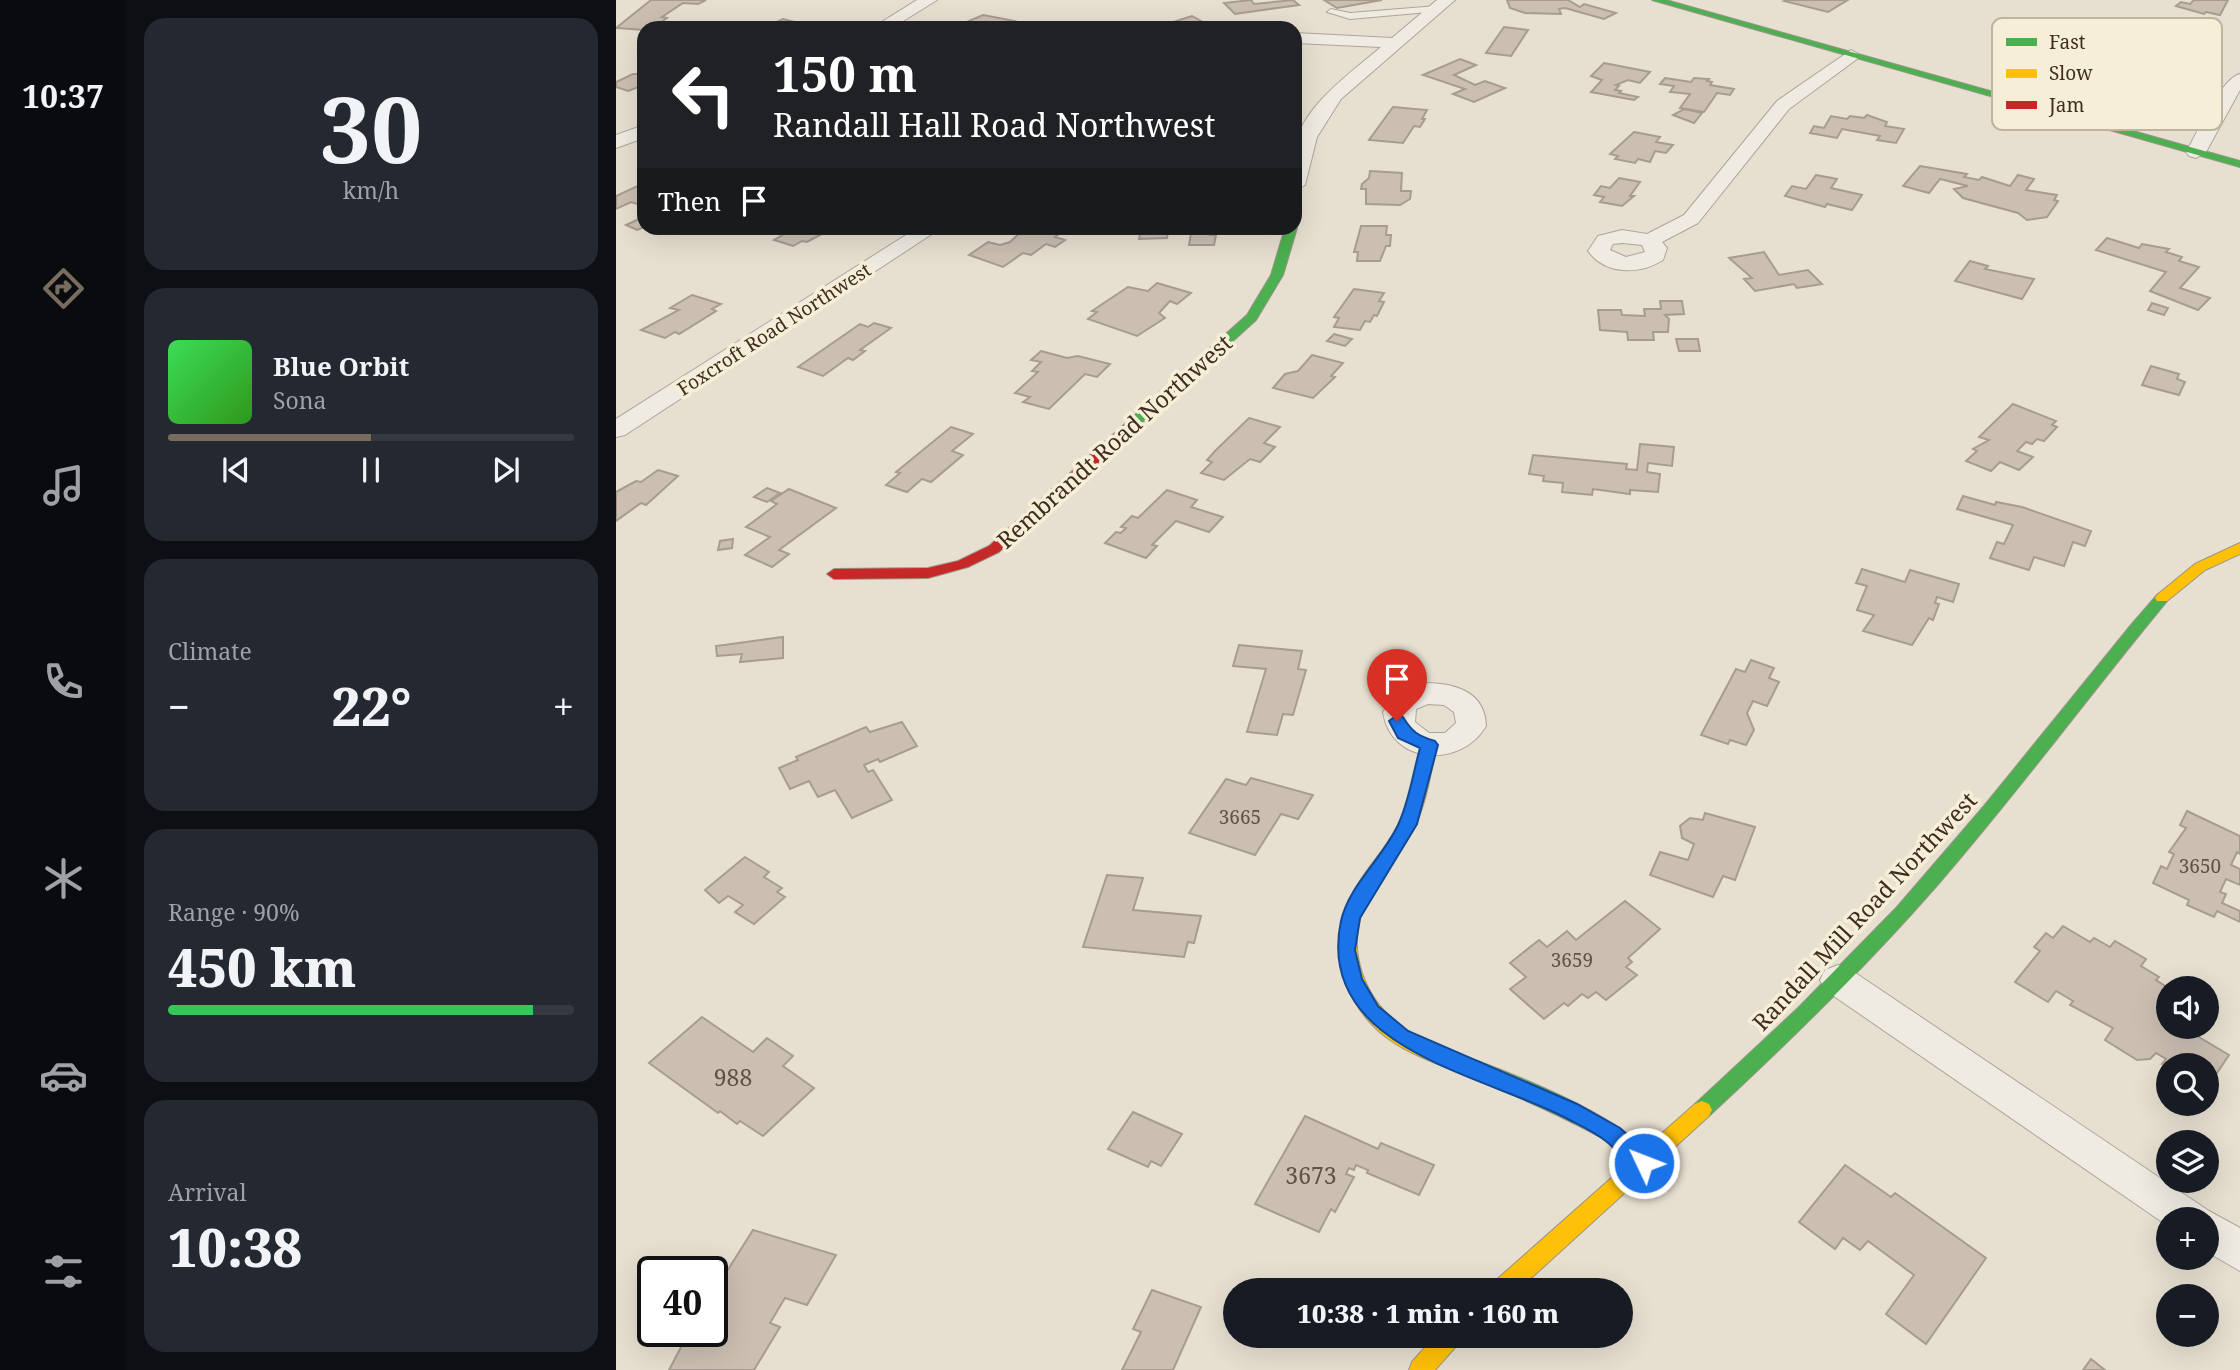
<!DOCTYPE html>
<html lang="en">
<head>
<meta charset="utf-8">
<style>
  body { margin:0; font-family:"Noto Serif",serif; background:#242831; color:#f1f3f6; height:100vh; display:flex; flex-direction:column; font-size:26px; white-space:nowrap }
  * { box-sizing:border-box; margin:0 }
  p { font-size:23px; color:#9ea1a6 }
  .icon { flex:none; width:38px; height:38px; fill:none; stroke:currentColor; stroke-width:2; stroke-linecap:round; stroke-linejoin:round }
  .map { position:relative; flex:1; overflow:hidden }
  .panel { display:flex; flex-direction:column; gap:18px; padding:18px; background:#0d0f14; width:490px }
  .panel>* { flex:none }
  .banner { position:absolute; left:21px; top:21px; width:665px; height:214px; border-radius:21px; box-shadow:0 7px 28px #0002; background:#202124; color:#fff; overflow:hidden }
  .buttons { position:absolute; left:1540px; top:976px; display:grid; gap:14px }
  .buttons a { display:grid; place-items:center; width:63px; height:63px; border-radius:50%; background:#171b24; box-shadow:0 7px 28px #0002; font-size:35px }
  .speed { position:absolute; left:21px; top:1256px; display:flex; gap:14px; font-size:35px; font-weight:700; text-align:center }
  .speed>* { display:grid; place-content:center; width:91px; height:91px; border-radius:50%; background:#171b24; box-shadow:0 7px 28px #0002; line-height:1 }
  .speed .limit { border:4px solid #111; border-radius:10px; background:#fff; color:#111 }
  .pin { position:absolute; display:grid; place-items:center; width:60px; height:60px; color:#fff; margin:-72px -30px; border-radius:50% 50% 50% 0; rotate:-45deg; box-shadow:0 0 7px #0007 }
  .pin .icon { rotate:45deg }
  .me { position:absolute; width:77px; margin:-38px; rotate:313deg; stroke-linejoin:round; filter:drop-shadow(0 0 5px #0008) }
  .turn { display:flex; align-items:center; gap:24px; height:147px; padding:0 21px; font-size:32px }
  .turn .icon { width:91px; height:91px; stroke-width:2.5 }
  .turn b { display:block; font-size:49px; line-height:60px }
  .then { display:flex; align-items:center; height:66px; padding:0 21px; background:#0003; gap:14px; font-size:26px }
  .big { font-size:52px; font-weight:800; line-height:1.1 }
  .panel .tile { flex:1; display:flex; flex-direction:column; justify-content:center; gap:10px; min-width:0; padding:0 24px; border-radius:21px; background:#242831 }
  .panel .dial { align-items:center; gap:0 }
  .dial b { font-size:91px; line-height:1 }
  .song { display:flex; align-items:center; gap:21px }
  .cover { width:84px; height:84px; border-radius:10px; background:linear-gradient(135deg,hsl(130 70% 55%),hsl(110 70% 35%)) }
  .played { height:7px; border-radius:4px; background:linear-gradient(90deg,#786c5e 50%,#363941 50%) }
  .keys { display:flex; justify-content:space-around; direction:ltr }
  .heat { display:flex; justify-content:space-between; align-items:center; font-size:38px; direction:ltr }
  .charge { height:10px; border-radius:5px; background:linear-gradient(90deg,#34c759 90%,#363941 0) }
  .trip { position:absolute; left:607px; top:1278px; width:410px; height:70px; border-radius:35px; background:#171b24; box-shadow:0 7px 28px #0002; font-weight:800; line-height:70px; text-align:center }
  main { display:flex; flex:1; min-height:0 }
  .dock { display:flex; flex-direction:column; width:126px; justify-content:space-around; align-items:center; background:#090b0e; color:#9ea1a6 }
  .dock .icon { width:49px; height:49px }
  .dock .selected { color:#786c5e }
  .dock b { font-size:32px; color:#f1f3f6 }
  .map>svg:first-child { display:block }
  .building { fill:#cbbfb2; stroke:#a89c90; stroke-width:2 }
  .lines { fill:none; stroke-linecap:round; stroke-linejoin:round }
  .lane-casing { stroke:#ada599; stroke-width:2 }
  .street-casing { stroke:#ada599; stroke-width:2 }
  .fast-casing { stroke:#9c958a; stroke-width:2 }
  .slow-casing { stroke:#9c958a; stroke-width:2 }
  .jam-casing { stroke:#9c958a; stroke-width:2 }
  .lane { fill:#efebe3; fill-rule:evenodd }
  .street { fill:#efebe3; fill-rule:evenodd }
  .fast { fill:#4caf50; fill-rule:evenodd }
  .slow { fill:#ffc107; fill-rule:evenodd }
  .jam { fill:#c62828; fill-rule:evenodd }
  .route { fill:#1a73e8; stroke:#114b97; stroke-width:2 }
  .labels { text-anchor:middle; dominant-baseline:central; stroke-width:7; stroke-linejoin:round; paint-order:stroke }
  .far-street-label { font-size:19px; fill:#3d2e20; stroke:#f7eed8 }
  .number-label { font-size:19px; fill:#605244 }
  .street-label { font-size:23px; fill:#3d2e20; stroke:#f7eed8 }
  .near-number-label { font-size:23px; fill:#605244 }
  .key { fill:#f7eed8; stroke:#bfb4a1; stroke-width:2 }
  .key-label { font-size:19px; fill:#3d2e20 }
</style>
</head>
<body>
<main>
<nav class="dock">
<b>10:37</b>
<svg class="icon selected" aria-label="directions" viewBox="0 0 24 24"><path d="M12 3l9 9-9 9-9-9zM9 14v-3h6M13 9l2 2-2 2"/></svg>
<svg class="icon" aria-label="music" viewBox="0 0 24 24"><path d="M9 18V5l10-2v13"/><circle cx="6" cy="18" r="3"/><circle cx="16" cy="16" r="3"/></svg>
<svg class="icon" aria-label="phone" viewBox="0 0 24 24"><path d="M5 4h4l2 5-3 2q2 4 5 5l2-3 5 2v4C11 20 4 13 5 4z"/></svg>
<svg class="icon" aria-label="climate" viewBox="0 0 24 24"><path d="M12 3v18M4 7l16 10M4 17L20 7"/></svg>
<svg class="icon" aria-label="car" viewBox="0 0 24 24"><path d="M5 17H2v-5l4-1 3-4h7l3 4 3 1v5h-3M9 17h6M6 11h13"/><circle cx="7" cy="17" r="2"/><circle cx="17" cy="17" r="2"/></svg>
<svg class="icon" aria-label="filters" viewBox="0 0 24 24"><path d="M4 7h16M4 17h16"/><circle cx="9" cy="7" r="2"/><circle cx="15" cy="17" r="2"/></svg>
</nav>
<section class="panel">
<div class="tile dial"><b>30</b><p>km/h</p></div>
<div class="tile">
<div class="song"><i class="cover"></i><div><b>Blue Orbit</b><p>Sona</p></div></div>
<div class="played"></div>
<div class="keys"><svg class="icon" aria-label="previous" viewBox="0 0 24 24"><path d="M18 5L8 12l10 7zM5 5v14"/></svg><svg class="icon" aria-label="pause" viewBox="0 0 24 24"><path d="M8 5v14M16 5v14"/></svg><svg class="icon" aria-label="next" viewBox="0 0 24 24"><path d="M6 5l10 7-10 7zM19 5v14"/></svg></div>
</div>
<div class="tile"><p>Climate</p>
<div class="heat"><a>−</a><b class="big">22°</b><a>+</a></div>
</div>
<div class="tile"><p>Range · 90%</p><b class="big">450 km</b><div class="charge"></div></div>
<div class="tile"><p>Arrival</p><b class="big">10:38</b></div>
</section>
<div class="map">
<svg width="1624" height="1370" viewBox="0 0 1624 1370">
  <rect width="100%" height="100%" fill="#e7e0d1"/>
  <g class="building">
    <polygon points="35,0 90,0 82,4 67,3 46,17 51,18 44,23 28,30 0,28"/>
    <polygon points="635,0 638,4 677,0 683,5 619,14 608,3"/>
    <polygon points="708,0 766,0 721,8"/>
    <polygon points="891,0 952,0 964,7 968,4 1000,13 988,19 949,8 943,9 945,14 909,13 894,8"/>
    <polygon points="1232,0 1212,12 1168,1 1170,0"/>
    <polygon points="1578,0 1612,0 1604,15 1590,12 1588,14 1560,6 1565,2 1574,4"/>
    <polygon points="367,15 398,21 383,28 339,27"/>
    <polygon points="576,16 585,21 565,27 567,28 538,28"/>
    <polygon points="167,19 190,25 148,28"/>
    <polygon points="888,27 912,30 895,56 870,53"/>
    <polygon points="844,59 860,65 838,75 859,85 869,81 889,88 858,102 837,94 849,89 807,75"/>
    <polygon points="988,63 1034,72 1024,83 1012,80 1000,85 1003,86 999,90 1005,91 1003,93 1022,97 1018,100 975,92 986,80 975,76"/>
    <polygon points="17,74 28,74 28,85 12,91 0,87 0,82"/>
    <polygon points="1049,78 1075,82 1078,78 1093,79 1091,81 1096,82 1094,85 1118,89 1114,95 1101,93 1088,112 1064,108 1074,94 1054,92 1058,86 1044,84"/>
    <polygon points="777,107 811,110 806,119 809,119 804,127 798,126 787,143 753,140"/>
    <polygon points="1068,109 1086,113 1078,123 1057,115"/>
    <polygon points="1251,115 1271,122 1269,126 1288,129 1280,143 1261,140 1264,136 1226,129 1221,138 1194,133 1198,126 1208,128 1215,116 1231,119 1234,116 1248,118"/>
    <polygon points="1018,132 1044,137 1040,142 1057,145 1050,153 1039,151 1034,162 1022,159 1019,163 999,159 1002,156 994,154"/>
    <polygon points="1304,166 1351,174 1348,177 1363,180 1366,177 1394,186 1402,175 1418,179 1410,190 1441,195 1438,200 1442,201 1431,217 1411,220 1402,213 1347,198 1338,189 1352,186 1324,179 1313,193 1287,186"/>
    <polygon points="754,171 786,173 785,191 795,191 794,199 784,205 750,204 750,189 745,189 746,184 753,178"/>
    <polygon points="1200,175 1221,179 1215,188 1246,195 1236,210 1211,204 1209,207 1169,196 1176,186 1190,189"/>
    <polygon points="1003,178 1024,182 1014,196 1018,196 1006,206 984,202 988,197 978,195 985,186 994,188"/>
    <polygon points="28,183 28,206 15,202 0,209 0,196"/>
    <polygon points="27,217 28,227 21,230 10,225"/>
    <polygon points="745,226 771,226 770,235 775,235 774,246 770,246 764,261 741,261 742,252 738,252"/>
    <polygon points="179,228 217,228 191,242 186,241 177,246 158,240"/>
    <polygon points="394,228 452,228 439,237 449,240 439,247 430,244 415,255 407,253 387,267 353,255 372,242 384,245 394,242 406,231"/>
    <polygon points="525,228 599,228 595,228 594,235 600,235 598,245 573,245 576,228 552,230 551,238 523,239"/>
    <polygon points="1491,238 1523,248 1526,244 1553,249 1550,252 1566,257 1563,261 1583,267 1564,288 1594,298 1582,310 1534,291 1550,272 1480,250"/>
    <polygon points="1148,252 1163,275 1192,270 1206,284 1181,288 1178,284 1139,291 1128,279 1136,278 1113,258"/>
    <polygon points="1354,261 1372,266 1369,269 1418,279 1406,299 1339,281"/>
    <polygon points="541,283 575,293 561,304 554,301 543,313 549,318 521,336 472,319 481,312 476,311 512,287 532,291"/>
    <polygon points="738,289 768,293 763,301 768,302 761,316 758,315 754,322 749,321 744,330 718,327 723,318 718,317"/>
    <polygon points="76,295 105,304 96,309 100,311 63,334 59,332 49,338 25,330 63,310 54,308"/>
    <polygon points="1044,301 1066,301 1068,314 1049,315 1053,319 1052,332 1037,332 1038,340 1012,340 1011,332 984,330 982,310 1005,310 1006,315 1029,316 1028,309 1045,309"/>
    <polygon points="1536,303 1552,308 1548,315 1532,310"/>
    <polygon points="258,323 275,328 244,350 249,351 237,360 232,358 207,376 182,367 244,324 252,327"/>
    <polygon points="718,334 736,339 729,346 711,341"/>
    <polygon points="1060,339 1082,339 1084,351 1063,351"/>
    <polygon points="425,351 451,358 462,356 494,364 481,377 469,374 433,409 407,402 414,397 399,393 422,372 416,371 425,362 415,360"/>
    <polygon points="696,355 727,363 715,376 719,377 697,398 657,388 669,374 682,371"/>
    <polygon points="1535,366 1563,374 1561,379 1569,382 1563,395 1526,385"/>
    <polygon points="1397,404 1440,421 1436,425 1441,427 1428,441 1421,439 1416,444 1410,442 1401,451 1417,457 1403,470 1384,462 1375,471 1350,461 1361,451 1357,449 1373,440 1363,437"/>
    <polygon points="633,418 664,427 648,443 659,447 644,462 634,459 608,480 585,473 596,462 591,460 599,451"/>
    <polygon points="335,427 357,434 336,451 347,455 315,482 306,479 291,492 270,485 284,473 280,472"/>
    <polygon points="1024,444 1058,447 1056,466 1032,463 1031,472 1044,474 1042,492 1014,490 1014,494 977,489 976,495 946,492 947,483 927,481 928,476 913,474 917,455 1011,464 1010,469 1021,470"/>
    <polygon points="42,470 62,476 30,505 25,503 0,521 0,492 20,481 25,482"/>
    <polygon points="151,488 164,493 151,502 138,497"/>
    <polygon points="173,489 220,508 163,550 173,554 156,567 129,555 154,537 130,527 161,504 155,501"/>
    <polygon points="551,490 581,500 575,507 607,517 593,532 560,521 536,545 541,546 530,558 489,543 500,532 505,533 510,528 505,527 516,516 522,518"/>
    <polygon points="1347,496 1379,505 1380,502 1406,507 1475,531 1469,546 1457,542 1448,566 1418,557 1413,570 1374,558 1381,542 1388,544 1397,525 1341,509"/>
    <polygon points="117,539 116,548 102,550 104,541"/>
    <polygon points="1246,569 1289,582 1294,570 1343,584 1337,602 1321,597 1319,603 1323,604 1317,620 1313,618 1296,645 1247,631 1258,615 1241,610 1251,586 1240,583"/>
    <polygon points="167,637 167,658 124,662 126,654 101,656 100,646"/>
    <polygon points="623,645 686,651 682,669 690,670 677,715 667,714 661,735 631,732 650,669 617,666"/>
    <polygon points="1135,660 1158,668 1153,678 1163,682 1151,706 1137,701 1131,713 1138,730 1130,745 1114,740 1112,744 1085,735 1120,669 1129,672"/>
    <polygon points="286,722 301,746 264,762 262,759 248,765 252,772 257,770 276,800 236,818 219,790 202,797 193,781 174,789 163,768 182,760 180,757 250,727 254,732"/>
    <polygon points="635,778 697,795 682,819 665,814 639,855 573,833 610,779 630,785"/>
    <polygon points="1571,811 1624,836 1624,854 1621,852 1615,865 1624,869 1624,885 1610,879 1604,892 1610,894 1606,903 1624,911 1624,922 1601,911 1598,917 1571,905 1573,900 1537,883 1545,866 1551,869 1558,854 1553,852 1570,828 1564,825"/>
    <polygon points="1089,813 1139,827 1119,880 1107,876 1097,897 1034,875 1044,852 1072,860 1078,844 1066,838 1064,826 1074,818 1087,820"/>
    <polygon points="129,857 153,872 148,877 166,888 161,892 169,897 138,924 119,912 127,905 112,896 103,903 89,890"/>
    <polygon points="491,875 527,878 517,910 585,916 578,943 572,942 568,957 467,947"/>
    <polygon points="1009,901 1044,929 1012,958 1016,962 1010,967 1021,975 990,1000 980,992 972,998 966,994 952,1006 948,1003 928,1019 894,989 910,977 894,963 923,940 931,947 951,931 960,940"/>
    <polygon points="1447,926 1474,942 1478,938 1494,947 1499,941 1530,959 1525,966 1543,977 1540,980 1554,989 1552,1017 1547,1025 1565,1036 1571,1030 1613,1055 1591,1088 1591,1066 1552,1068 1546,1064 1550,1059 1540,1053 1534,1059 1521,1060 1489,1040 1497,1028 1454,1005 1457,1001 1440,991 1432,1002 1399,982 1424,951 1418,947 1430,933 1437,938"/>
    <polygon points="86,1017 137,1052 151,1038 177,1056 167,1066 198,1088 147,1136 124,1121 121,1124 104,1111 102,1113 33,1063"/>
    <polygon points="517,1112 566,1134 545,1166 535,1161 532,1167 492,1149"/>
    <polygon points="689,1116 762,1149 765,1143 818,1165 803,1195 751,1173 752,1170 740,1165 738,1170 733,1168 730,1174 738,1177 719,1212 715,1209 703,1232 639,1204"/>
    <polygon points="1229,1165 1275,1197 1279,1193 1370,1258 1310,1344 1270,1314 1298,1275 1252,1241 1244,1250 1227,1238 1219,1249 1183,1222"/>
    <polygon points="137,1230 220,1255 191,1305 169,1298 154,1323 164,1327 138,1370 53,1370 73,1332 96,1332 96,1295"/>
    <polygon points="536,1290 585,1307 557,1370 506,1370 525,1332 517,1329"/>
    <polygon points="1475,1359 1489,1370 1467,1370"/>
  </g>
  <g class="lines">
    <g class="lane-casing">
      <polygon id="lane" points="821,6 825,9 824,11 734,19 711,12 715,9 734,13"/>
    </g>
    <g class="street-casing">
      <g id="street">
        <polygon points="301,0 321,0 276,28 256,28"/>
        <path d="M821,0H839L725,99L701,137L689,185L679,191C679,177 677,161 679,147C685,107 737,71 765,47L679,43V33L776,38Z"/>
        <path d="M1235,50L1244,55L1241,59L1173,109L1082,223L1046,242L1051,248L1047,260C1024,275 989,275 972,251L982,236L1006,230L1031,234L1068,215L1161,101ZM1006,243L1026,245L1029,252L1010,257L994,250L997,244Z"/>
        <path d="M1624,74V90L1590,152L1580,158L1573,156L1570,152C1581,134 1605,78 1624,74Z"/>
        <polygon points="28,125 28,138 0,148 0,135"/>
        <polygon points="301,228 325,228 9,435 0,437 0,419"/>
        <path d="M808,683C838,683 869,691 870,726C846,768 775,766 767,712L779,694ZM812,704L828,705L838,712L840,723L829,733H813L799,722L800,709Z"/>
        <polygon points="1222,965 1235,970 1593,1211 1624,1228 1624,1271 1591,1252 1591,1220 1552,1220 1552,1226 1209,990 1204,980 1209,970"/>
      </g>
    </g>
    <g class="fast-casing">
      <g id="fast">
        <polygon points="1036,0 1050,0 1624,161 1624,167"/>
        <polygon points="679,226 681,228 667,275 640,320 521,428 511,428 511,422 631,315 655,275 669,228"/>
        <path d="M1546,593L1553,598L1551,601C1474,694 1403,791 1324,882C1252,965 1173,1042 1093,1116L1086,1119L1079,1116L1076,1110L1079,1104L1182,1008L1281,907L1368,806L1515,625L1541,595Z"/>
        <path d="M859,1060C902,1076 1020,1122 1038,1163L1035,1170L1028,1172C1011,1166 1002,1147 986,1138C943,1114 897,1095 852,1075L849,1069L852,1063Z"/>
      </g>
    </g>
    <g class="slow-casing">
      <g id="slow">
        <polygon points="1624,543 1624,554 1589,570 1551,601 1541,601 1539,598 1541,595 1579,564"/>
        <path d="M813,739L819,741L821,745C814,773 811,802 798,828C785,854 764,874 751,900C727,949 748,1002 792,1031C814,1046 841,1053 866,1063L869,1069L866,1075L859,1078C833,1068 804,1059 780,1044C731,1013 709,952 734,899C746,871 771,850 783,823C795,798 798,771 805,745L807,741Z"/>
        <polygon points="1086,1101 1093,1104 1096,1110 1093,1116 902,1290 875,1290 878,1282 1079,1104"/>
        <polygon points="820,1335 846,1335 843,1343 819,1370 793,1370 796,1362"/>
      </g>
    </g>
    <g class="jam-casing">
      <polygon id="jam" points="516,421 521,422 521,428 383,552 352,567 312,578 218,579 211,574 218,569 312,568 342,561 373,546 511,422"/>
    </g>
    <use href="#lane" class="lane"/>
    <use href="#street" class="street"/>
    <use href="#fast" class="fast"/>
    <use href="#slow" class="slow"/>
    <use href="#jam" class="jam"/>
  </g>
  <path class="route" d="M781,715L787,717C796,732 802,736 819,741L822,745L801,824L744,918L739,950L746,979L762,1006L792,1031L961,1104L1004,1128L1035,1156L1038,1163L1035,1169L1028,1172C1013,1167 1003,1152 991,1142C979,1132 963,1125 950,1118C866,1074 698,1048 725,921C733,885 767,858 782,825C793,802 797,773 804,748L782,738L773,721Z"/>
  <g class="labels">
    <g class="far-street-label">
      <text transform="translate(158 329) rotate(-33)">Foxcroft Road Northwest</text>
    </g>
    <g class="number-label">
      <text x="624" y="817">3665</text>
      <text x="1584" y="866">3650</text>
      <text x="956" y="960">3659</text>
    </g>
    <g class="street-label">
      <text transform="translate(498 441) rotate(-42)">Rembrandt Road Northwest</text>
      <text transform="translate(1248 911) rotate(-47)">Randall Mill Road Northwest</text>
    </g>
    <g class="near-number-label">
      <text x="117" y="1077">988</text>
      <text x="695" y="1175">3673</text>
    </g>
  </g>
  <rect x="1376" y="18" width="230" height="112" rx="10" class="key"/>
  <rect x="1390" y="38" width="31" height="8" fill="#4caf50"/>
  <rect x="1390" y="69" width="31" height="9" fill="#ffc107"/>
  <rect x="1390" y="101" width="31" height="8" fill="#c62828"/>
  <g class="key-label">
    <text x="1433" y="49">Fast</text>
    <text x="1433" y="80">Slow</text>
    <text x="1433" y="112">Jam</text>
  </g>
</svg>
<div class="buttons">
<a><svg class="icon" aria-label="sound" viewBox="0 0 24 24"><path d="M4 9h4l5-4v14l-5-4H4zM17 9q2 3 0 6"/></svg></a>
<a><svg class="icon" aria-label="search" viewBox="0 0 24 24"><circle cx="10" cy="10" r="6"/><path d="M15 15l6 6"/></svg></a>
<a><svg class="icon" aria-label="layers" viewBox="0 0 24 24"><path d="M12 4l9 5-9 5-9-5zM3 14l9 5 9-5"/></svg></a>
<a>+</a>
<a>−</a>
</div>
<div class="speed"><div class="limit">40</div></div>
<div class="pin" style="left:781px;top:721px;background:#d93025"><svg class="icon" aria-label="arrive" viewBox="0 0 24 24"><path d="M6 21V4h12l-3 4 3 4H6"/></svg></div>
<svg class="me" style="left:1028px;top:1163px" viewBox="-20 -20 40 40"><circle r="17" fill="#1a73e8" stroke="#fff" stroke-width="3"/><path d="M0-11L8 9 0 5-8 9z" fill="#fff"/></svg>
<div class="trip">10:38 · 1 min · 160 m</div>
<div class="banner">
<div class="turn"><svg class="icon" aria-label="left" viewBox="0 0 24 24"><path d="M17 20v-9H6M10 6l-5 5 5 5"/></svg><div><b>150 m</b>Randall Hall Road Northwest</div></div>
<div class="then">Then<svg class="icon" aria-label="arrive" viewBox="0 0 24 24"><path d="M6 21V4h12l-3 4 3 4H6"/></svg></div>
</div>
</div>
</main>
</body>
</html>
